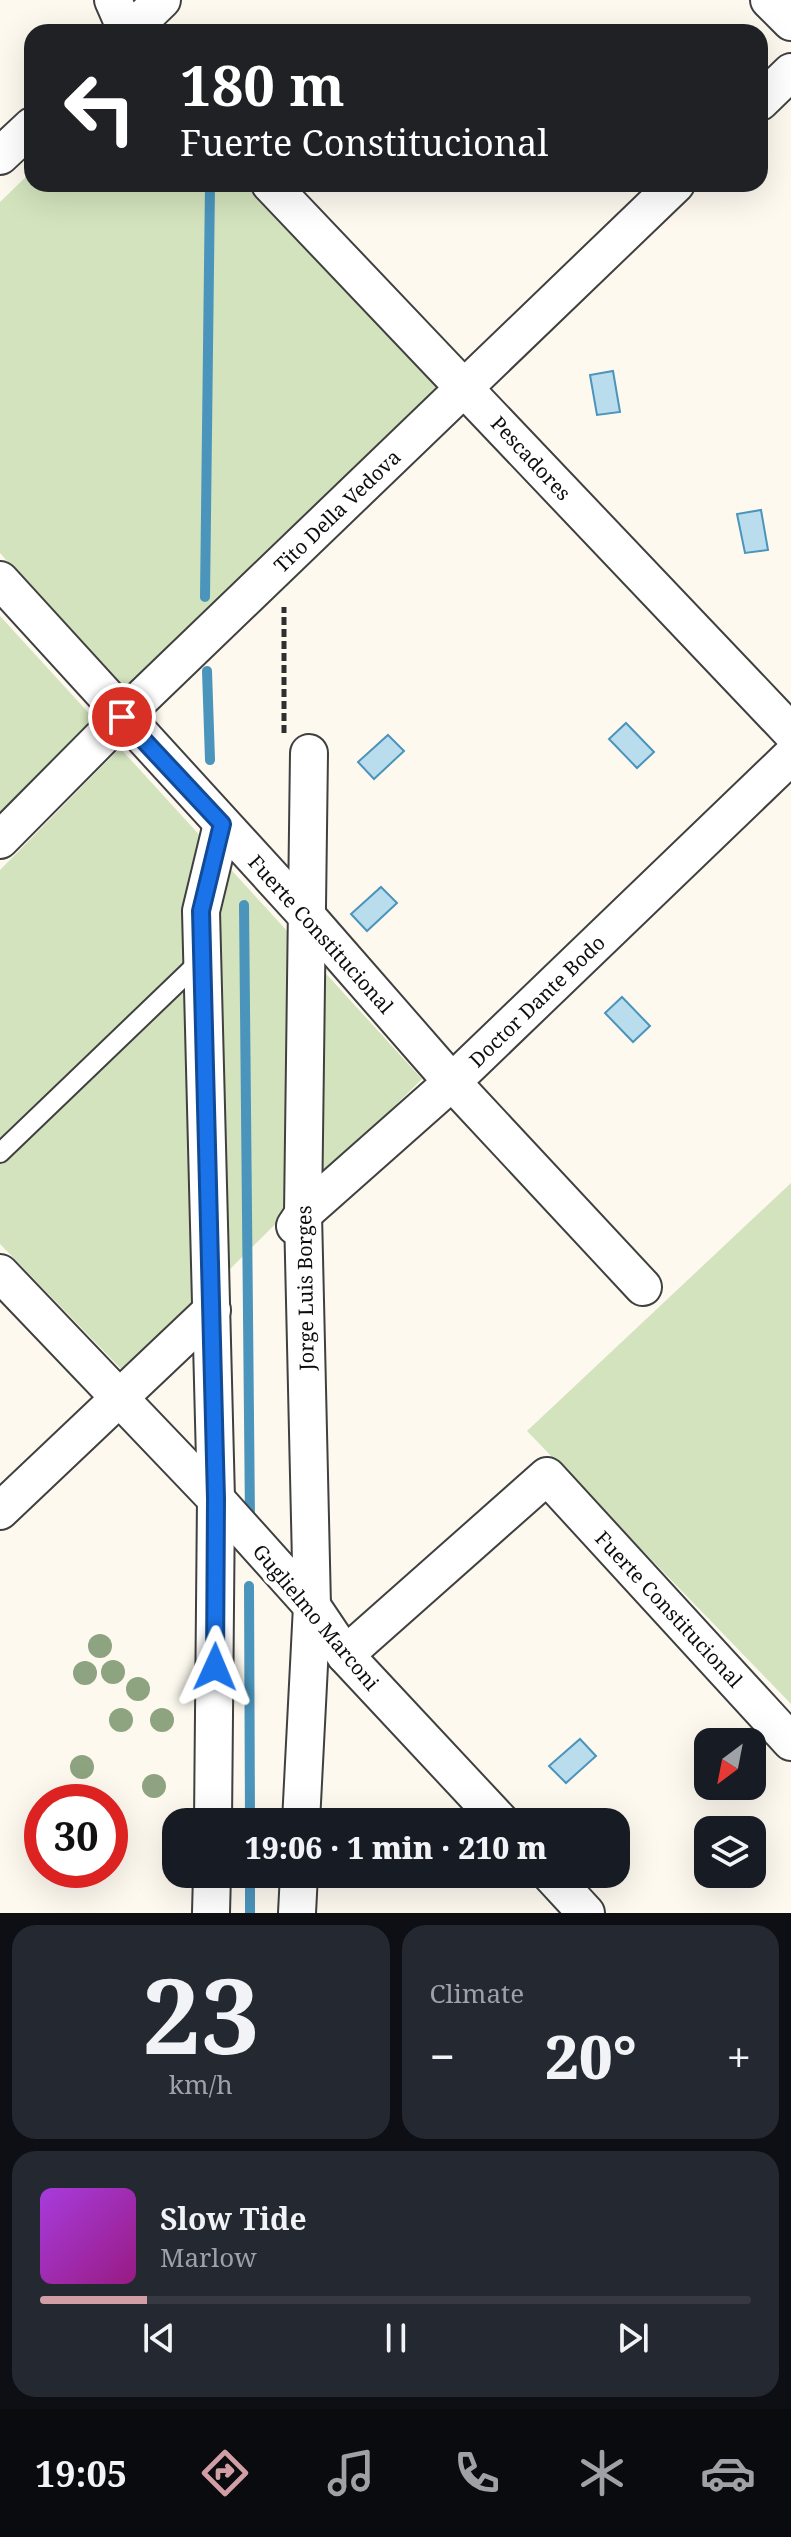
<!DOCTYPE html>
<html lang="en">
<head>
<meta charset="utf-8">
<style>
  body { margin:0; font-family:"Noto Serif",serif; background:#242831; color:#f1f3f6; height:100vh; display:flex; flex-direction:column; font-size:30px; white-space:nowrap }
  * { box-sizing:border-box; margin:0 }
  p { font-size:26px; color:#9ea1a6 }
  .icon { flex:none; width:44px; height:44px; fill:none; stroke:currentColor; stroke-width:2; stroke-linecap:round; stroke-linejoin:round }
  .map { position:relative; height:1913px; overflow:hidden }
  .details { display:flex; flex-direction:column; gap:12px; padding:12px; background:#0d0f14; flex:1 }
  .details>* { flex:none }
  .top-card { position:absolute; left:24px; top:24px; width:744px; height:168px; border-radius:24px; box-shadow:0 8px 32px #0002; background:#202124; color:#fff; overflow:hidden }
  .needle { width:52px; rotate:212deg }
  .controls { position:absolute; left:694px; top:1728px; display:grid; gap:16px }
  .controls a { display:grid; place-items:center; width:72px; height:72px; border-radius:16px; background:#171b24; box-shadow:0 8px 32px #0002; font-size:40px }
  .speed { position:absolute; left:24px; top:1784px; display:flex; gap:16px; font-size:40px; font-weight:700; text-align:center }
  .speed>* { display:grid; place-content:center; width:104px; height:104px; border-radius:50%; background:#171b24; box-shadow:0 8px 32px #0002; line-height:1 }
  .speed .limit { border:12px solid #d22; background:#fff; color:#111 }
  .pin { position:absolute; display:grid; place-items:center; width:68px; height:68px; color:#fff; margin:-34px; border:4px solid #fff; border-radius:50%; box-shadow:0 2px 8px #0007 }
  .me { position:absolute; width:88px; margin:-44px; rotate:1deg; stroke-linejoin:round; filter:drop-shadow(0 0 6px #0008) }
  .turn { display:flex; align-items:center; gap:28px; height:168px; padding:0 24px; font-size:36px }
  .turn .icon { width:104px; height:104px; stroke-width:2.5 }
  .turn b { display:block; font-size:56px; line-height:68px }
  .big { font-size:60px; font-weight:800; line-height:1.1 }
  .details .widget { flex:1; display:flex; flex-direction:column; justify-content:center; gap:12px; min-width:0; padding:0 28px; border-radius:24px; background:#242831 }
  .details .dial { align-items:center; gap:0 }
  .dial b { font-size:104px; line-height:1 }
  .song { display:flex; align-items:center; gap:24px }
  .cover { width:96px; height:96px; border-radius:12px; background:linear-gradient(135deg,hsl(280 70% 55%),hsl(310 70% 35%)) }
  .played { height:8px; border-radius:4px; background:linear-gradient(90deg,#d29ea5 15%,#363941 15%) }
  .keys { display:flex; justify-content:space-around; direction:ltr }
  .heat { display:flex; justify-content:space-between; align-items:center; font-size:44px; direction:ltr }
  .details .tiles { flex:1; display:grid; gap:12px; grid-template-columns:1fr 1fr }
  .widget:last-child { grid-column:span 2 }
  .trip { position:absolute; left:162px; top:1808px; width:468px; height:80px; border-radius:24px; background:#171b24; box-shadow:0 8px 32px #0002; font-weight:800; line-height:80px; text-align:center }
  .tabs { display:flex; height:128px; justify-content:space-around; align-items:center; background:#090b0e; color:#9ea1a6 }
  .tabs .icon { width:56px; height:56px }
  .tabs .current { color:#d29ea5 }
  .tabs b { font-size:36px; color:#f1f3f6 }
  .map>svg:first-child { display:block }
  .green { fill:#d2e3bd }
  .water { fill:#baddee; stroke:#4b94bb; stroke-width:2 }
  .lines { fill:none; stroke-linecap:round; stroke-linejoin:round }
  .stream { stroke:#4b94bb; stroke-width:10 }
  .lane-casing { stroke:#404040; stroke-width:22 }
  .street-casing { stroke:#404040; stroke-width:40 }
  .path { stroke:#2f2f2f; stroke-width:5; stroke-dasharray:8 4; stroke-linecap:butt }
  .lane { stroke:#fff; stroke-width:18 }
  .street { stroke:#fff; stroke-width:36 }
  .tree { fill:#8ea380 }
  .route-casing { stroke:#114b97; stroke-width:20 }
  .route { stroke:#1a73e8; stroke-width:14 }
  .labels { text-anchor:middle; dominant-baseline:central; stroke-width:8; stroke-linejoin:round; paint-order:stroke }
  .street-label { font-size:20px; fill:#0d0d0d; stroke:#fff }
</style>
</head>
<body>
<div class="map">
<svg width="791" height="1913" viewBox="0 0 791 1913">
  <rect width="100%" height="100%" fill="#fdf9ef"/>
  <g class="green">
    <polygon points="32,171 32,184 252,184 440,385 124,692 0,553 0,202"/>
    <polygon points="0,616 96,721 0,815"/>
    <polygon points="120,748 422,1079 125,1373 0,1244 0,870"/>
    <polygon points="791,1183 791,1704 527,1431"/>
  </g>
  <g class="water">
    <polygon points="613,371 620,412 597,415 590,375"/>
    <polygon points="761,510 768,550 745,553 737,514"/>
    <polygon points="626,723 654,752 637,768 609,739"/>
    <polygon points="388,735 404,751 374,779 358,762"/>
    <polygon points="381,887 397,903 367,931 351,914"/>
    <polygon points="622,997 650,1026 633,1042 605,1013"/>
    <polygon points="580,1739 596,1756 566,1783 549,1766"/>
  </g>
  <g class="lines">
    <g class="stream">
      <polyline points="205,597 210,184"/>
      <polyline points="207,671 210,760"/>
      <polyline points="244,905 250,1520"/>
      <polyline points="249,1586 250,1822"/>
      <polyline points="250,1874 250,1913"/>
    </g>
    <g class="lane-casing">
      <polyline id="lane" points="0,1153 200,961"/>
    </g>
    <g class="street-casing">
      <g id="street">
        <polyline points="113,0 127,32"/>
        <polyline points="769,0 791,22"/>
        <polyline points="129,32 162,0"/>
        <polyline points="760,102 791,72"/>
        <polyline points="0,156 32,126"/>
        <polyline points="270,184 791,732"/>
        <polyline points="0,580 307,916 452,1082 643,1287"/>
        <polyline points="0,840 122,717 676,184"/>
        <polyline points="295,1226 303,1214 452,1082 791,756"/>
        <polyline points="0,1273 216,1499 312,1606 345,1655 501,1822"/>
        <polyline points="0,1511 212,1310"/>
        <polyline points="345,1655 547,1476 791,1742"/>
        <polyline points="213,1822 216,1499 201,911 222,824"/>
        <polyline points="301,1822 312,1606 303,1214 309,753"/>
        <polyline points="550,1874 586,1913"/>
        <polyline points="211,1913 212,1874"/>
        <polyline points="297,1913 299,1874"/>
      </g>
    </g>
    <polyline class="path" points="284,733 284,607"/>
    <use href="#lane" class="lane"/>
    <use href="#street" class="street"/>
  </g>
  <g class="tree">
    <circle cx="100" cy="1646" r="12"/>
    <circle cx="113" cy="1672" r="12"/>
    <circle cx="85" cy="1673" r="12"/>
    <circle cx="138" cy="1689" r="12"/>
    <circle cx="121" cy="1720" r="12"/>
    <circle cx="162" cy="1720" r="12"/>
    <circle cx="82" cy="1767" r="12"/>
    <circle cx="154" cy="1786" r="12"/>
  </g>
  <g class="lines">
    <g class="route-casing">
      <polyline id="route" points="122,717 222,824 201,911 216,1499 215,1667"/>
    </g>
    <use href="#route" class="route"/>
  </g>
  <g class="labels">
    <g class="street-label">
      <text transform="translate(531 458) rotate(47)">Pescadores</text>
      <text transform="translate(337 511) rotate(-44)">Tito Della Vedova</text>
      <text transform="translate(321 934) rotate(48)">Fuerte Constitucional</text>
      <text transform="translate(537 1001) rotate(-44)">Doctor Dante Bodo</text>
      <text transform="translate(305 1288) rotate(-91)">Jorge Luis Borges</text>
      <text transform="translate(669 1609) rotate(47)">Fuerte Constitucional</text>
      <text transform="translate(316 1617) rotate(50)">Guglielmo Marconi</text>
    </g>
  </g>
</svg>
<div class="controls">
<a><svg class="needle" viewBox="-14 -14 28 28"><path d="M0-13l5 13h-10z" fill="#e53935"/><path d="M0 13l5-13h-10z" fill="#9ea1a6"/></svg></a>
<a><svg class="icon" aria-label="layers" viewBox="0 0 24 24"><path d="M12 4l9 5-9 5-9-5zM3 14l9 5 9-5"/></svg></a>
</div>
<div class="speed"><div class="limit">30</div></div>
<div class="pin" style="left:122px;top:717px;background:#d93025"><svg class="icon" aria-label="arrive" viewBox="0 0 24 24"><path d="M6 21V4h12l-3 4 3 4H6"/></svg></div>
<svg class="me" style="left:215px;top:1667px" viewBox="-20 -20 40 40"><path d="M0-17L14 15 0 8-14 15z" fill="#1a73e8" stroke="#fff" stroke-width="4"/></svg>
<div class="trip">19:06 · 1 min · 210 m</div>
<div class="top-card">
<div class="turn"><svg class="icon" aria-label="left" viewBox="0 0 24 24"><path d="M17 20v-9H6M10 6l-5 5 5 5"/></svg><div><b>180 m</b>Fuerte Constitucional</div></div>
</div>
</div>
<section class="details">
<div class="tiles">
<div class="widget dial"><b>23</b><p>km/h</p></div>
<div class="widget"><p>Climate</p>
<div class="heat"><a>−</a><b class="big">20°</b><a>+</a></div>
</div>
<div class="widget">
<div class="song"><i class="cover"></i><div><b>Slow Tide</b><p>Marlow</p></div></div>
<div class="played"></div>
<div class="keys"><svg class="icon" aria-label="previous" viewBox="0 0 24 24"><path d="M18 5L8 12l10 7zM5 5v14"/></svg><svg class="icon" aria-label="pause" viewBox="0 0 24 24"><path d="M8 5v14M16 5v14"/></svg><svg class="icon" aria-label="next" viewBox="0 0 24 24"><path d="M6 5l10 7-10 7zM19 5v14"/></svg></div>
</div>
</div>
</section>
<nav class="tabs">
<b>19:05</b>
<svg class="icon current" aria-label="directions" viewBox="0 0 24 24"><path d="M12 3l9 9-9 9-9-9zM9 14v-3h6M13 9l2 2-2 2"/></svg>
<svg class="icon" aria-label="music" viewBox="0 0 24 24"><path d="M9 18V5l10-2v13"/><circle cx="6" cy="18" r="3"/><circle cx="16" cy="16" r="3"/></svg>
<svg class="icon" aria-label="phone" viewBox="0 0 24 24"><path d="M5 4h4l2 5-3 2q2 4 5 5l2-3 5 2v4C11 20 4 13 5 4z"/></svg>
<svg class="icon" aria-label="climate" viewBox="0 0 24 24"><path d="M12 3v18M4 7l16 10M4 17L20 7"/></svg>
<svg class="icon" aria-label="car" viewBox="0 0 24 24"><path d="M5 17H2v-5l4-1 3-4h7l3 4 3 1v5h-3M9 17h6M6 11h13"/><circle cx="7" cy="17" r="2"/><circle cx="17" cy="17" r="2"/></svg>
</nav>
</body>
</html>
